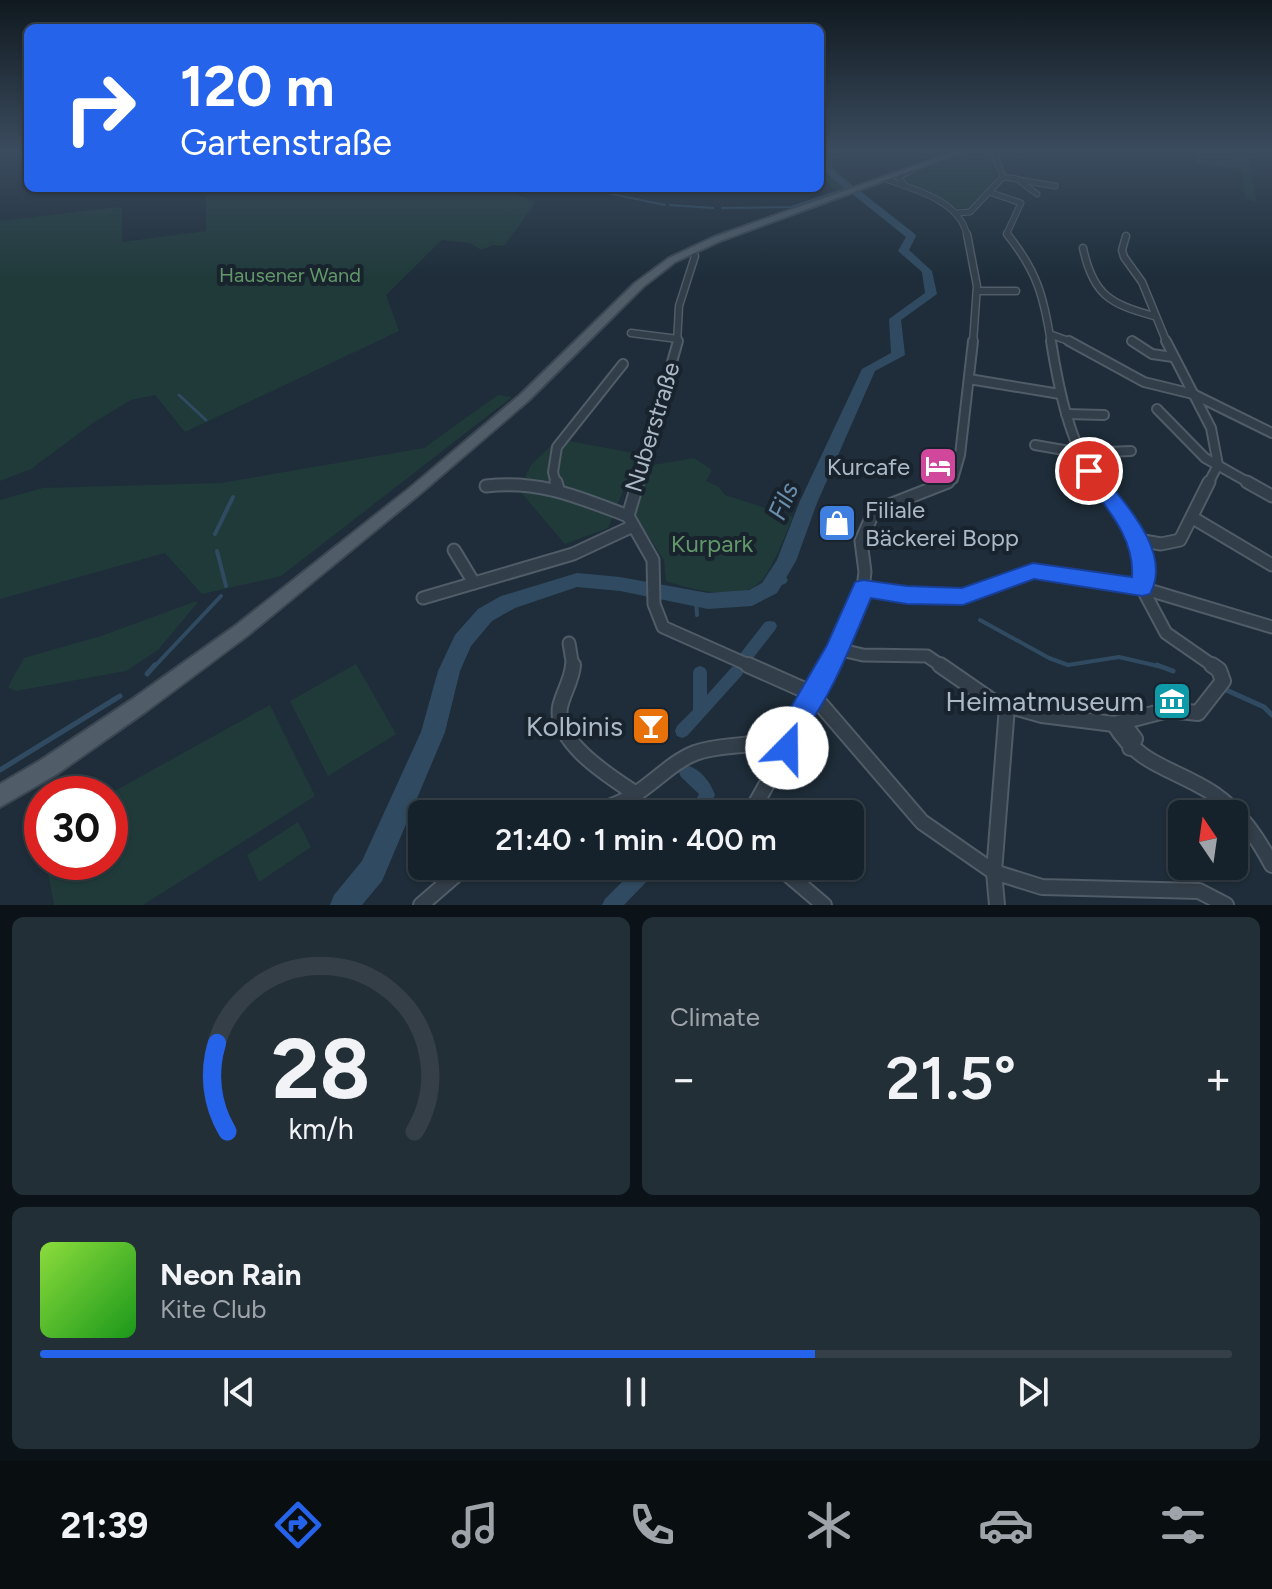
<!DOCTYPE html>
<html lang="en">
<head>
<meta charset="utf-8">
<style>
  body { margin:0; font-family:Figtree,sans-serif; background:#232f37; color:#f1f3f6; height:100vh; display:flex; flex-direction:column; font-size:30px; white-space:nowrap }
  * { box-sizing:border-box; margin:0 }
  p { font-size:26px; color:#9ea4a9 }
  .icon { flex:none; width:44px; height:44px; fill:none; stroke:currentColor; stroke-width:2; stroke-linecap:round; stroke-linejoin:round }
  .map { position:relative; height:905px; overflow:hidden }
  .side { display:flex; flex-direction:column; gap:12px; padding:12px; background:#0c1318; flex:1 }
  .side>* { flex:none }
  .top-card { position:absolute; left:24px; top:24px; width:800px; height:168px; border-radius:12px; box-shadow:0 2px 6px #0004,0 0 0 2px #353f47; background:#2563eb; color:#fff; overflow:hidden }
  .needle { width:52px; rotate:347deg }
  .controls { position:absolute; left:1168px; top:800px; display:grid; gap:16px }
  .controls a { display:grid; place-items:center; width:80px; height:80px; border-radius:12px; background:#16222b; box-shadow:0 2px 6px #0004,0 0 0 2px #353f47; font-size:40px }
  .speed { position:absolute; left:24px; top:776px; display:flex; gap:16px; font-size:40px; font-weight:700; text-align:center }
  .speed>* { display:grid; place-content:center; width:104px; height:104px; border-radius:50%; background:#16222b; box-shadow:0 2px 6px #0004,0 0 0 2px #353f47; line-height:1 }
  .speed .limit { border:12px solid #d22; background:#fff; color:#111 }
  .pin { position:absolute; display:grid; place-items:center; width:68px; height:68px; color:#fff; margin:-34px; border:4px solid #fff; border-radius:50%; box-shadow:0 2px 8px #0007 }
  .me { position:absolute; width:88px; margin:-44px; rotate:22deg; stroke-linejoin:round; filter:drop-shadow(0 0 6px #0008) }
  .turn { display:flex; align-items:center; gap:28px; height:168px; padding:0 24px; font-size:36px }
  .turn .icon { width:104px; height:104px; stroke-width:2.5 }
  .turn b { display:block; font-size:56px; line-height:68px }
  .big { font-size:60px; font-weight:600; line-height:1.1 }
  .side .card { flex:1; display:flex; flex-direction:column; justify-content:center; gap:12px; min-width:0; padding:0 28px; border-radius:12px; background:#232f37 }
  .side .dial { align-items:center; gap:0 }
  .dial svg { height:208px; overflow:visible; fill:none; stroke:#353f47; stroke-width:7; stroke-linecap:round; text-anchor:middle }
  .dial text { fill:#f1f3f6; stroke:none }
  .song { display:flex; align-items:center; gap:24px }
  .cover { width:96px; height:96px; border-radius:12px; background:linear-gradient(135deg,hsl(90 70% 55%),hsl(120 70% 35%)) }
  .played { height:8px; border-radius:4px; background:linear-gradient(90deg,#2563eb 65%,#353f47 65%) }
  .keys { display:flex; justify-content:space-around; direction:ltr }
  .heat { display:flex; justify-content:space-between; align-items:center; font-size:44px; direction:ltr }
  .side .tiles { flex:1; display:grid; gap:12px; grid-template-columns:1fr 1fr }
  .card:last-child { grid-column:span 2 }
  .trip { position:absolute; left:408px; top:800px; width:456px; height:80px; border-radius:12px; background:#16222b; box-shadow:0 2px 6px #0004,0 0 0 2px #353f47; font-weight:600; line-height:80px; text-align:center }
  .menu { display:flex; height:128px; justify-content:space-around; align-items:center; background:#090e11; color:#9ea4a9 }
  .menu .icon { width:56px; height:56px }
  .menu .on { color:#2563eb }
  .menu b { font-size:36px; color:#f1f3f6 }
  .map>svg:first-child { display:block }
  .green { fill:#203a3a }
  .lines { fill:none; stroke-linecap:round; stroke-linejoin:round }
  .stream-far3 { stroke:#304b61; stroke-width:2 }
  .stream-far2 { stroke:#304b61; stroke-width:3 }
  .stream-far1 { stroke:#304b61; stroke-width:4 }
  .stream { stroke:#304b61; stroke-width:5 }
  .canal { fill:#304b61; fill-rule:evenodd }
  .river { fill:#304b61; fill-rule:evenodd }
  .street-far4-casing { stroke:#505c67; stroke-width:7 }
  .street-far3-casing { stroke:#505c67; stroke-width:9 }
  .street-far2-casing { stroke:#505c67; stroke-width:12 }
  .street-far1-casing { stroke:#505c67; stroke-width:15 }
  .street-casing { stroke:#505c67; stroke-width:18 }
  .primary-casing { stroke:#3c4753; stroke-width:4 }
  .street-far4 { stroke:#323e49; stroke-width:5 }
  .street-far3 { stroke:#323e49; stroke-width:6 }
  .street-far2 { stroke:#323e49; stroke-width:8 }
  .street-far1 { stroke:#323e49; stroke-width:11 }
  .street { stroke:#323e49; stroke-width:14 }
  .primary { fill:#505d69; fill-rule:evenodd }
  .route { fill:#2563eb; stroke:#184099; stroke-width:2 }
  .labels { text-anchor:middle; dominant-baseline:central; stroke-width:8; stroke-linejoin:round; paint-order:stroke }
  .far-park-label { font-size:20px; fill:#629869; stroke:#18232d }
  .street-label { font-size:24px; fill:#acb9c6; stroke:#18232d }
  .poi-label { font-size:24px; fill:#acb9c6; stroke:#18232d; text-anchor:end }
  .park-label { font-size:24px; fill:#629869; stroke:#18232d }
  .water-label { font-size:26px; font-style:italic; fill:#6a8eac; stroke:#18232d }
  .near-poi-label { font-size:28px; fill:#acb9c6; stroke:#18232d; text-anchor:end }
</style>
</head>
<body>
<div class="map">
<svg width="1272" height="905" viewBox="0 0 1272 905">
  <rect width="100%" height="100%" fill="#1e2d39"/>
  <g class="green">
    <path d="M820,152H835L831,165L854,187L838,191C821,181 820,171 820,152Z"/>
    <path d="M967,152H992C1005,182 989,189 968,209L955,208L900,178Z"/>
    <polygon points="1197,152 1249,156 1256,201 1246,199 1241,169 1197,164"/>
    <polygon points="194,188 497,188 534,201 532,208 504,246 493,245 481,250 470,243 442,240 386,295 399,331 185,432 155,395 131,400 93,423 31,469 0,481 0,221 119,207 122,208 122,242 206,231 206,196"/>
    <polygon points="498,395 512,397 281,576 202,594 165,553 0,599 0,500 43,488 221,483 424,448"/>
    <polygon points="558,439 638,454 608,528 565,544 519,490 531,465"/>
    <path d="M694,458L712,470L706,481L719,487L725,495L793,517C785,534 774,567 762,580C741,604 691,589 666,581L664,560L635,516L647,466Z"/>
    <polygon points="194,602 198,602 158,650 126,671 16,691 8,687 24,658 101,636"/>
    <polygon points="356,664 396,734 328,776 290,701"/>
    <polygon points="270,705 315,796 143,905 54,905 46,862 110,862 109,794"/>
    <polygon points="298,822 311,847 259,882 247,855"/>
  </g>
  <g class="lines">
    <g class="stream-far3">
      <polyline points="547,188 565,188"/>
      <polyline points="583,188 665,205"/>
      <polyline points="670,205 713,208"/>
      <polyline points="722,208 791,207 848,188"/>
    </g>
    <polyline class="stream-far2" points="179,395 206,420"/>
    <g class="stream-far1">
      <polyline points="215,534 233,497"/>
      <polyline points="217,551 226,586"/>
      <polyline points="786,563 791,565"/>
      <polyline points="696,600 697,615"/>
      <polyline points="980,620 1049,658 1068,665 1119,657 1162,667"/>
      <polyline points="154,667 221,596"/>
    </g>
    <g class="stream">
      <polyline points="1157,665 1173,671"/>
      <polyline points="147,674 155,665"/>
      <polyline points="1224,689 1264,707 1272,715"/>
      <polyline points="0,770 120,696"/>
    </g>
    <g class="canal">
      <polygon points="774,571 786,577 788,580 786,583 782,585 770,579 768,576 770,573"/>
      <polygon points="770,621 775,622 777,626 775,630 750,662 745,664 740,662 738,658 740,654 765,622"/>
      <polygon points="737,665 742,667 744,671 742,675 687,736 682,738 677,736 675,731 677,726 693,710 693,672 695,668 700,666 705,668 707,672 707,695 732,667"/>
      <path d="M687,765C701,770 710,781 715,795L706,814H689L699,794L681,777L679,772L681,767Z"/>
      <polygon points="638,866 654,866 656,869 653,875 624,905 602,905 605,899"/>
    </g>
    <polygon class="river" points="822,152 830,152 828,166 915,234 916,236 909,250 932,271 937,294 901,320 905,355 875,371 817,503 796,561 777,593 752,606 708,609 620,591 577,587 515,608 492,621 471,646 460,671 445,732 382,881 362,905 330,905 334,895 362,861 421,732 438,671 455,635 478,609 501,596 577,573 620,577 708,593 749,590 762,583 777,560 799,503 862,369 891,353 889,319 925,293 922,272 898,251 906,237 821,169"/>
    <g class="street-far4-casing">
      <g id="street-far4">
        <polyline points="1003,177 1017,179 1037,194"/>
        <path d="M885,179C914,189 961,201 967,236"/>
        <polyline points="1019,180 1055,186"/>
        <polyline points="904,184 898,177 914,169"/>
        <polyline points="989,192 1021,203 1007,233 1009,236"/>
        <polyline points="956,213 970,212 1003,177 994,152"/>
      </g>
    </g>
    <g class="street-far3-casing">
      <g id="street-far3">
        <polyline points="967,234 977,286 973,343"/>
        <path d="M1007,234C1037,271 1044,297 1051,343"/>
        <polyline points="1126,236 1122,250 1124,257 1142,282 1167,343"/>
        <path d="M1083,248C1093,295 1110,304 1154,316"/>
        <polyline points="977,291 1016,291"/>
        <polyline points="631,333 678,339"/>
        <polyline points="1052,335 1074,343"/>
        <polyline points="1131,341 1135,343"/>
        <polyline points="677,343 679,306 695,256"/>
      </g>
    </g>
    <g class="street-far2-casing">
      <g id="street-far2">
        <path d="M1051,341C1059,391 1069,442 1098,484"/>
        <polyline points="1069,341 1144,382 1193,394 1272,433"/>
        <polyline points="1132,341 1152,354 1173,357"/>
        <polyline points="1166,341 1211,428 1218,465 1208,484"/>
        <polyline points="969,379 1060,394"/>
        <polyline points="1157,409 1205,458 1251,484"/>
        <polyline points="1066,414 1104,415"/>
        <polyline points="1035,445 1081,453 1131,451"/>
        <polyline points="507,484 521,484"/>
        <polyline points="556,484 553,472 557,447 623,364"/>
        <polyline points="637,484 678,341"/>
        <polyline points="944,484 953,479 960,455 973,341"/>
      </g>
    </g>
    <g class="street-far1-casing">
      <g id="street-far1">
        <polyline points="556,482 558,489"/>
        <polyline points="1097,482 1138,540 1144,557 1142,588 1166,633 1215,667"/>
        <polyline points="1247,482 1272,496"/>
        <path d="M486,486C541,480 578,497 628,516"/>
        <polyline points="628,516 653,560 654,604 663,627 753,667"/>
        <polyline points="628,516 638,482"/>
        <polyline points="1193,518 1272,565"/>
        <polyline points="1138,540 1161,544 1180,540 1209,482"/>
        <polyline points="454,550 474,583"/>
        <polyline points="863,588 907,595 963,596 1033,571 1142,588 1272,627"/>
        <polyline points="423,598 573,554 633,526"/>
        <polyline points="569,643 573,667"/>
        <polyline points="837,649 863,655 927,656 943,667"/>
        <polyline points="827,667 863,588 865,572 861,541 874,511 948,482"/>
      </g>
    </g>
    <g class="street-casing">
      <g id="street">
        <path d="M573,665C572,680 563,693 560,707C554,743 611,777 636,794"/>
        <polyline points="748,665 811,693 922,822 994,872 1042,887 1199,891 1226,905"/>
        <polyline points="940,665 992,701 1042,715 1114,724 1168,710 1198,713 1223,681 1219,670 1212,665"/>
        <polyline points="1123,723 1135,739 1130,748"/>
        <path d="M1114,724C1140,767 1175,768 1214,794C1240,812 1257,837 1272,865"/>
        <path d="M589,814C605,809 620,804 634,795C655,782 672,762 695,753C724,742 758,750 785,732C806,718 817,686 828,665"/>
        <polyline points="750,814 787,748 785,732"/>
        <polyline points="778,866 824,905"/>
        <polyline points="421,905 466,866"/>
        <polyline points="997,905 994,872 1007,707"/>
      </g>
    </g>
    <g class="primary-casing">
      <polygon id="primary" points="954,152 963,152 720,241 675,262 643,287 528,401 421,493 247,636 148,710 57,774 0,807 0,784 41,760 134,698 235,626 411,487 520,395 635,283 669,258 714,237"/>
    </g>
    <use href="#street-far4" class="street-far4"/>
    <use href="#street-far3" class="street-far3"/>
    <use href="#street-far2" class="street-far2"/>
    <use href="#street-far1" class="street-far1"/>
    <use href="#street" class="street"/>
    <use href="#primary" class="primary"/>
  </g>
  <linearGradient id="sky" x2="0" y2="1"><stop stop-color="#10191f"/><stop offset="0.54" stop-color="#3b4c5f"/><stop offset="1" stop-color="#3b4c5f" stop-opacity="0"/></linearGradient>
  <rect width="1272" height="279" fill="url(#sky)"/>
  <path class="route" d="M1089,465L1096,467C1120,499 1174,550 1150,594L1142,596L1034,579L963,605L907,604L871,598C853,640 829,704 799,736L801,748L797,757L787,760L777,757L771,732L790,709L827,645L855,582L863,580L907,586L962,588L1033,563L1132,577C1135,535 1103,505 1080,471Z"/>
  <defs>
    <g id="hotel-square" transform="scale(2)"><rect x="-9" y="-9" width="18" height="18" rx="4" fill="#d1479c" stroke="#18232d"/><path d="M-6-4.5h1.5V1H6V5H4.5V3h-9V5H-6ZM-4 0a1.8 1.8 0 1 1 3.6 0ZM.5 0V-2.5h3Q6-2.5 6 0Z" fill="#fff"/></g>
    <g id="shop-square" transform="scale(2)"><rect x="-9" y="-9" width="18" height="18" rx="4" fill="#3f7fe0" stroke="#18232d"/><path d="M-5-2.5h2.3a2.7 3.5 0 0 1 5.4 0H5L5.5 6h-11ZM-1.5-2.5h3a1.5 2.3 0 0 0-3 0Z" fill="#fff"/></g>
    <g id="museum-square" transform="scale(2)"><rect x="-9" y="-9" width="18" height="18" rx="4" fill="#0f9aa8" stroke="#18232d"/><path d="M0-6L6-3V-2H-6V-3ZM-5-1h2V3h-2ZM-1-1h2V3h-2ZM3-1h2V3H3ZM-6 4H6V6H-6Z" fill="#fff"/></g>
    <g id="bar-square" transform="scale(2)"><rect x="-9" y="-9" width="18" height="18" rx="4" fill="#e8710a" stroke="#18232d"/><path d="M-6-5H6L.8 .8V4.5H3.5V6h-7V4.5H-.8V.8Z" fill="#fff"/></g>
  </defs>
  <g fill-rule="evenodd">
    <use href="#hotel-square" x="938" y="466"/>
    <use href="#shop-square" x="837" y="523"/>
    <use href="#museum-square" x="1172" y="701"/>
    <use href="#bar-square" x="651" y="726"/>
  </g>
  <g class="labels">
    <g class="far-park-label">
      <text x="290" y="275">Hausener Wand</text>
    </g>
    <g class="street-label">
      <text transform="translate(652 427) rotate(-73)">Nuberstraße</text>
    </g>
    <g class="poi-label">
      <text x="910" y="466">Kurcafe</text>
      <text x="865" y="509" text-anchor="start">Filiale<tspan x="865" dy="28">Bäckerei Bopp</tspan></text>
    </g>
    <g class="park-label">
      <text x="712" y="543">Kurpark</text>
    </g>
    <g class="water-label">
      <text transform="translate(783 501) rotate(-66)">Fils</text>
    </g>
    <g class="near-poi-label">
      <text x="1144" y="701">Heimatmuseum</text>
      <text x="623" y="726">Kolbinis</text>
    </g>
  </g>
</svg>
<div class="controls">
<a><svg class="needle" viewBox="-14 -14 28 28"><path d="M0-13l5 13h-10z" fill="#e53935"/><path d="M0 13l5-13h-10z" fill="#9ea4a9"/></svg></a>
</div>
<div class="speed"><div class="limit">30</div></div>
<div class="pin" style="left:1089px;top:471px;background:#d93025"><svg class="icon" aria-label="arrive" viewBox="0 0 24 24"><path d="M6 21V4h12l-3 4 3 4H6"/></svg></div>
<svg class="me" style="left:787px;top:748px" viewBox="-20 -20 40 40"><circle r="19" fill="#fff"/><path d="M0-13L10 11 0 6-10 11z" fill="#2563eb"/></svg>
<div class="trip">21:40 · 1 min · 400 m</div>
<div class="top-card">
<div class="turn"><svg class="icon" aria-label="right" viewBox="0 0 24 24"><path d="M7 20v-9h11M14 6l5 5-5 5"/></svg><div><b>120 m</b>Gartenstraße</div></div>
</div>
</div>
<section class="side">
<div class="tiles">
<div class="card dial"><svg viewBox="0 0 100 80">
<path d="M14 69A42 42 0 1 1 86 69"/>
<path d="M14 69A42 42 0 0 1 10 35" stroke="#2563eb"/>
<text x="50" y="56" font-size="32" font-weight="700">28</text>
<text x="50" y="72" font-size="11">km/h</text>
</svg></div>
<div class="card"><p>Climate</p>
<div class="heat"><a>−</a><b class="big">21.5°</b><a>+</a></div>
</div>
<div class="card">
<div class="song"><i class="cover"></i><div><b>Neon Rain</b><p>Kite Club</p></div></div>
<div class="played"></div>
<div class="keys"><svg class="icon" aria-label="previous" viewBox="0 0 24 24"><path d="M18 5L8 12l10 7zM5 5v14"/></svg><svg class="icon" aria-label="pause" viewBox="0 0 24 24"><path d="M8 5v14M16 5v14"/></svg><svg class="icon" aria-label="next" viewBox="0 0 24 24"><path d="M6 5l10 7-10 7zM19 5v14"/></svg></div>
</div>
</div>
</section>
<nav class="menu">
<b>21:39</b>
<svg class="icon on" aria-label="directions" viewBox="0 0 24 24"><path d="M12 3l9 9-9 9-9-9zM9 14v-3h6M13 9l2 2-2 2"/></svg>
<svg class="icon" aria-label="music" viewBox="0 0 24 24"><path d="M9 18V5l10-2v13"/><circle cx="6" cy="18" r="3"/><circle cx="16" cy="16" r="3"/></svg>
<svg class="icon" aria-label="phone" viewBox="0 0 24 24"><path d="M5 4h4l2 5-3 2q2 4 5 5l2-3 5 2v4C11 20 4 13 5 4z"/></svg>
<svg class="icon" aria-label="climate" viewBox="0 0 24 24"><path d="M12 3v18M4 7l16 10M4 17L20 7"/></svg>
<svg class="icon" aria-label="car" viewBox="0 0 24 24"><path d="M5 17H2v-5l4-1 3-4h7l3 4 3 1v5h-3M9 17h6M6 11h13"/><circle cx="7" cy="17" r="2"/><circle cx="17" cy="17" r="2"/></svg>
<svg class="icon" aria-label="filters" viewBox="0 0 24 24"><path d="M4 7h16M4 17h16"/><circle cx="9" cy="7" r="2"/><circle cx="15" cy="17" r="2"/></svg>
</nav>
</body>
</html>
